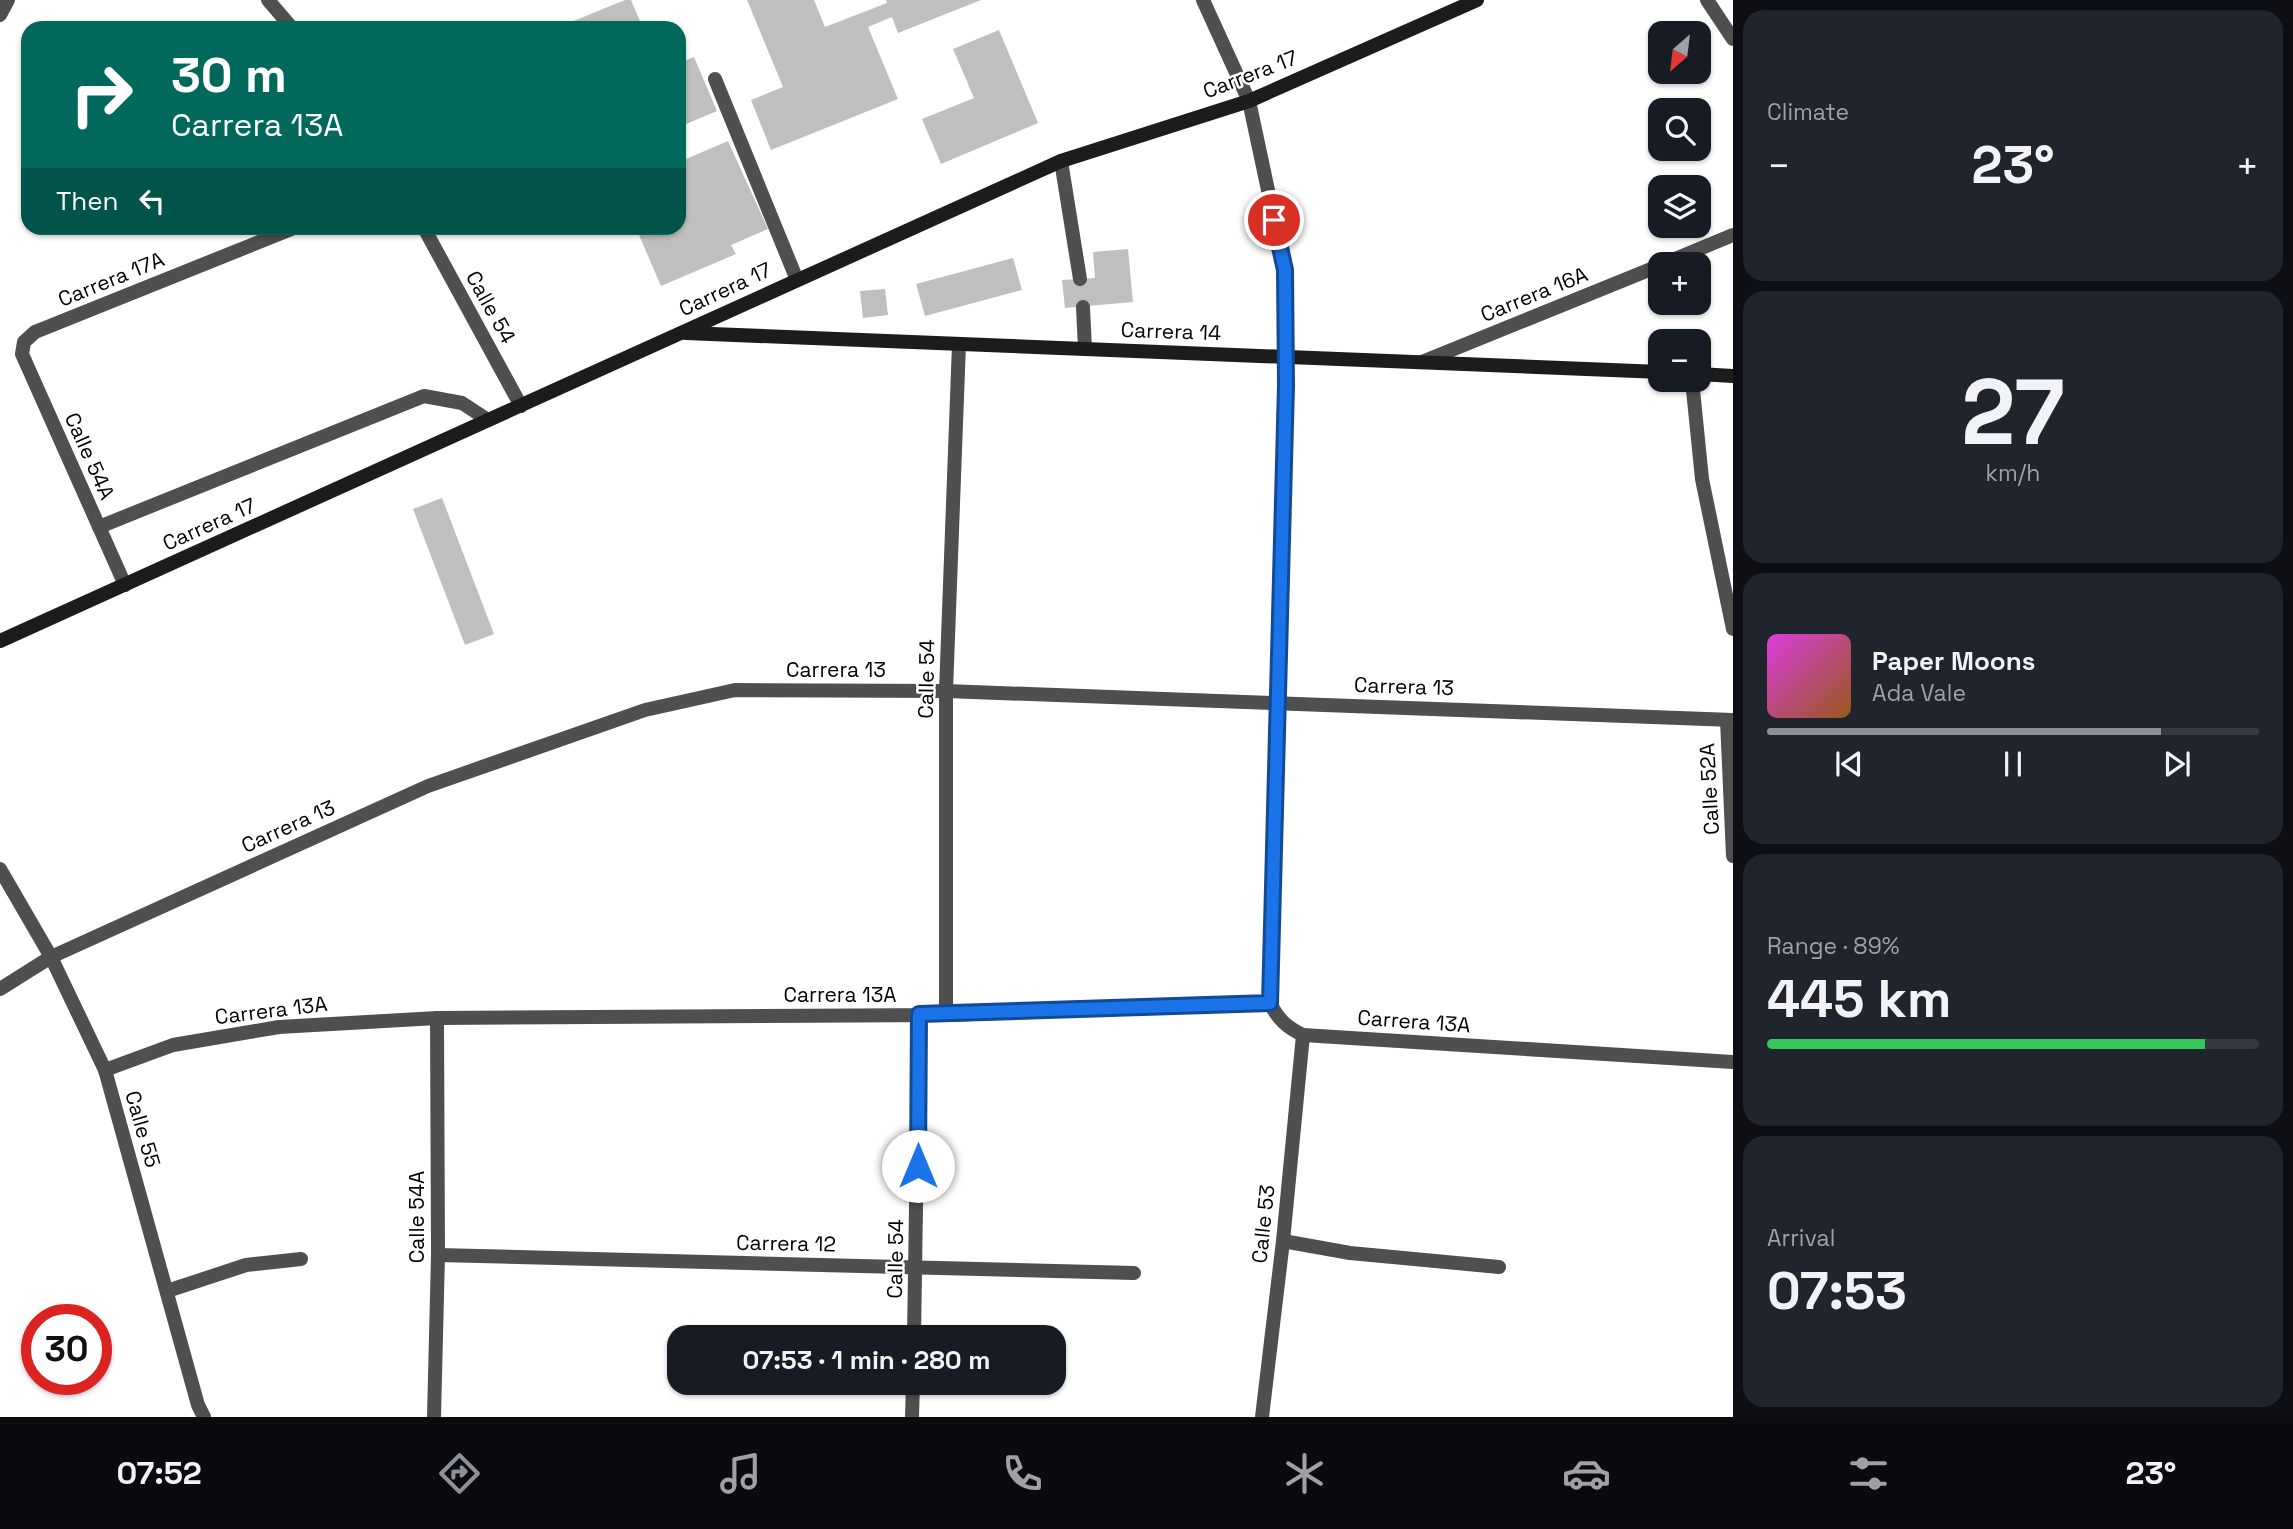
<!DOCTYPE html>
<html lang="en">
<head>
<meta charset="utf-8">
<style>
  body { margin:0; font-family:"Space Grotesk",sans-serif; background:#20242c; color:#f1f3f6; height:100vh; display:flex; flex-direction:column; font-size:26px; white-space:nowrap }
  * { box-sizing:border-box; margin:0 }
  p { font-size:23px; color:#9ea1a6 }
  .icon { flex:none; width:38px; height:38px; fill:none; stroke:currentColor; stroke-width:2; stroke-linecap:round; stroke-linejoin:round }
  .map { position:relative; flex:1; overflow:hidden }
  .sheet { display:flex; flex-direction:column; gap:10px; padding:10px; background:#0d0f14; width:560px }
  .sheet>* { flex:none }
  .top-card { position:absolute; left:21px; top:21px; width:665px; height:214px; border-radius:21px; box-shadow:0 2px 5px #0004; background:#00695c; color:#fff; overflow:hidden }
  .needle { width:46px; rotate:208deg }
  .controls { position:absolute; left:1648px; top:21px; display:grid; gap:14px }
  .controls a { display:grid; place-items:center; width:63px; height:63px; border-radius:14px; background:#171b24; box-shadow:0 2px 5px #0004; font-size:35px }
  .speed { position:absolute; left:21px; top:1304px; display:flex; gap:14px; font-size:35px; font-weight:700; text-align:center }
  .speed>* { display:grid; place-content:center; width:91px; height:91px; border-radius:50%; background:#171b24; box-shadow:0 2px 5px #0004; line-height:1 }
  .speed .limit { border:10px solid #d22; background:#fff; color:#111 }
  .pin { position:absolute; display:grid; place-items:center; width:60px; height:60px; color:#fff; margin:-30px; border:4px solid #fff; border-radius:50%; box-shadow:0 2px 7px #0007 }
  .me { position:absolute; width:77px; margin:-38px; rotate:0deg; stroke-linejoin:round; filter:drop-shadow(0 0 5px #0008) }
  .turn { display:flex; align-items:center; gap:24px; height:147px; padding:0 35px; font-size:32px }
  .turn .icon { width:91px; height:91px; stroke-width:2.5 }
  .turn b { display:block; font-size:49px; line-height:60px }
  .then { display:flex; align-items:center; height:66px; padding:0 35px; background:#0003; gap:14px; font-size:26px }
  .big { font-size:52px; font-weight:800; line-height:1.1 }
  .sheet .card { flex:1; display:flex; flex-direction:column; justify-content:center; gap:10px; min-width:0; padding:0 24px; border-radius:21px; background:#20242c }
  .sheet .dial { align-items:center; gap:0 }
  .dial b { font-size:91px; line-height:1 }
  .song { display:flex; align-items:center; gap:21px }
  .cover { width:84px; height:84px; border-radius:10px; background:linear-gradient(135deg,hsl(300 70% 55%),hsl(30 70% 35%)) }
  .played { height:7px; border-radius:4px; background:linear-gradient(90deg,#8c9099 80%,#363941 80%) }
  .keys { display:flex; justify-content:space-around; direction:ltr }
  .heat { display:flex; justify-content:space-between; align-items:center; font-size:38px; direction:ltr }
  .charge { height:10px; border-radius:5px; background:linear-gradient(90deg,#34c759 89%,#363941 0) }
  .trip { position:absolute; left:667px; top:1325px; width:399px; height:70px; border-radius:21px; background:#171b24; box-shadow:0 2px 5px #0004; font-weight:800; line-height:70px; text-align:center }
  .tabs { display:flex; height:112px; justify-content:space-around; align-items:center; background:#090b0e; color:#9ea1a6 }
  .tabs .icon { width:49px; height:49px }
  .tabs .on { color:#8c9099 }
  .tabs b { font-size:32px; color:#f1f3f6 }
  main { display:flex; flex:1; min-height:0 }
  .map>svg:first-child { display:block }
  .building { fill:#bfbfbf }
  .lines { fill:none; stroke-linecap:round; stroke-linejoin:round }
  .service { stroke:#4f4f4f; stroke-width:14 }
  .minor { stroke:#4f4f4f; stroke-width:14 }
  .secondary { stroke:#1c1c1c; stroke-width:14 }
  .route-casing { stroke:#114b97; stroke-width:18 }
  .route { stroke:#1a73e8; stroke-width:12 }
  .labels { text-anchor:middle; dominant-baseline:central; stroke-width:5; stroke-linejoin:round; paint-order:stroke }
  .street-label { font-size:21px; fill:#000; stroke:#fff }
</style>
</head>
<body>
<main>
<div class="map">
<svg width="1733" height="1417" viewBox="0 0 1733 1417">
  <rect width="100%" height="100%" fill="#fff"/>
  <g class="building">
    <polygon points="625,0 631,0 643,28 574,28 571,22"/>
    <polygon points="747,0 814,0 825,27 887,3 886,0 981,0 898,33 892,17 868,27 898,99 771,150 751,100 783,87"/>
    <polygon points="999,30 1038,123 941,164 922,119 974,98 953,49"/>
    <polygon points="694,57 717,111 679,127 679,63"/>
    <polygon points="728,141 768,229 731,245 736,254 661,286 636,228 679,228 679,162"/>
    <polygon points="1128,249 1133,302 1065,308 1062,280 1095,278 1093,252"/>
    <polygon points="1013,258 1022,290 925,316 916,284"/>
    <polygon points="885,289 888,315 863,318 860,291"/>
    <polygon points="442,498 494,634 465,645 413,509"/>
  </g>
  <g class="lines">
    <g class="service">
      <polyline points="715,79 797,280"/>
      <polyline points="1061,161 1080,279"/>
      <polyline points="1083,307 1085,349"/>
      <polyline points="99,527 424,396 462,403 488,420"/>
      <polyline points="125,585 22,354 24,342 35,332 294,228"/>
    </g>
    <g class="minor">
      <polyline points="268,0 292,28"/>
      <polyline points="1203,0 1249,101 1285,270 1286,385 1270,1003"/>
      <polyline points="1707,0 1733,39"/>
      <polyline points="0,15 8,0"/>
      <polyline points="424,228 521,406"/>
      <polyline points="1663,264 1733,235"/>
      <polyline points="1422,362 1661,265"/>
      <polyline points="1692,380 1702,479 1733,629"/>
      <polyline points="1727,720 1733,856"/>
      <polyline points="0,869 51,957 105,1070 198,1405 204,1417"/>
      <polyline points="0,989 51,957 428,786 645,710 735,690 946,691 1733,720"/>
      <polyline points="946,1015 946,691 959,344"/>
      <path d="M105,1070L173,1045L279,1027L437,1018L946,1015L1270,1003C1278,1019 1286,1027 1303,1035L1733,1062"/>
      <polyline points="1283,1241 1350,1253 1499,1267"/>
      <polyline points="438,1255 1134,1273"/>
      <polyline points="167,1291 246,1265 301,1259"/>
      <polyline points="914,1337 919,1014"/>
      <polyline points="434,1417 438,1255 437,1018"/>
      <polyline points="912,1417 913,1382"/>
      <polyline points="1262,1417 1283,1241 1303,1035"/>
    </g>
    <g class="secondary">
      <polyline points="686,333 1661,372"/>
      <polyline points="1699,374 1733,376"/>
      <polyline points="0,641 1061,161 1249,101 1477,0"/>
    </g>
  </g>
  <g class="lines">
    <g class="route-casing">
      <polyline id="route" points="918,1166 919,1014 1270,1003 1286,385 1285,270 1274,220"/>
    </g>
    <use href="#route" class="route"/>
  </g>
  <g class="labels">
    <g class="street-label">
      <text transform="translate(1250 74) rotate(-21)">Carrera 17</text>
      <text transform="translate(111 279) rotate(-22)">Carrera 17A</text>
      <text transform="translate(725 289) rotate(-25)">Carrera 17</text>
      <text transform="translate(1534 294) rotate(-22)">Carrera 16A</text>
      <text transform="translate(491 307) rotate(61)">Calle 54</text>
      <text transform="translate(1171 331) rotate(2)">Carrera 14</text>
      <text transform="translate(90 456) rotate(66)">Calle 54A</text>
      <text transform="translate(209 524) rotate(-24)">Carrera 17</text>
      <text x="836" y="669">Carrera 13</text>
      <text transform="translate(926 679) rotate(-89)">Calle 54</text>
      <text transform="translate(1404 686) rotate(2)">Carrera 13</text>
      <text transform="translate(1709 789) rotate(-93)">Calle 52A</text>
      <text transform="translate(288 826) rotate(-24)">Carrera 13</text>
      <text x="840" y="994">Carrera 13A</text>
      <text transform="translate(271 1010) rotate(-7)">Carrera 13A</text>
      <text transform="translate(1414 1021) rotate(4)">Carrera 13A</text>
      <text transform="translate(143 1129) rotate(74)">Calle 55</text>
      <text transform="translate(416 1217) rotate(-90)">Calle 54A</text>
      <text transform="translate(1263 1224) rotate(-84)">Calle 53</text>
      <text transform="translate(786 1243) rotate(1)">Carrera 12</text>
      <text transform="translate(895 1259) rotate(-89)">Calle 54</text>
    </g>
  </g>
</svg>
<div class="controls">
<a><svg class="needle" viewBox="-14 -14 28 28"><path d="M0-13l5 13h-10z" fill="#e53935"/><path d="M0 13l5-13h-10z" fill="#9ea1a6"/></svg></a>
<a><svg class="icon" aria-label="search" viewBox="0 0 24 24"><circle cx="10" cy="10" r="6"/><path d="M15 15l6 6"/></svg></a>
<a><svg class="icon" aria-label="layers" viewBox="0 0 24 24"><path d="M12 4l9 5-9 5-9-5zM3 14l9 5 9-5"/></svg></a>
<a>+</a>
<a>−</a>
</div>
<div class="speed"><div class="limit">30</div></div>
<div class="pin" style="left:1274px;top:220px;background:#d93025"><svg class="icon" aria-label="arrive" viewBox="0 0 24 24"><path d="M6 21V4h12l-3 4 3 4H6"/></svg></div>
<svg class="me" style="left:918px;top:1166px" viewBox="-20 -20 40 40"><circle r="19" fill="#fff"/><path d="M0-13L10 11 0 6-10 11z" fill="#1a73e8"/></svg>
<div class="trip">07:53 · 1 min · 280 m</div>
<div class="top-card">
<div class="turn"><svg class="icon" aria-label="right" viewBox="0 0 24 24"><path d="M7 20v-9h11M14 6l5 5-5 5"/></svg><div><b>30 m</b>Carrera 13A</div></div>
<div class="then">Then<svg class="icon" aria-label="left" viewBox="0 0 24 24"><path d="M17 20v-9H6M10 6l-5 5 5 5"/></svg></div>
</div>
</div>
<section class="sheet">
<div class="card"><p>Climate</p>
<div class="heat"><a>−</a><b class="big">23°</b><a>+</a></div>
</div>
<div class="card dial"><b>27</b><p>km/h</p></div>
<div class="card">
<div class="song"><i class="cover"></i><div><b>Paper Moons</b><p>Ada Vale</p></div></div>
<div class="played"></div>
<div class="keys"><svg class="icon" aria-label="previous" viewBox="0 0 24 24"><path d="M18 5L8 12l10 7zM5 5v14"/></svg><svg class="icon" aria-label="pause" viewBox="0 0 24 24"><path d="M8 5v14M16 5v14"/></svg><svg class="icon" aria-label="next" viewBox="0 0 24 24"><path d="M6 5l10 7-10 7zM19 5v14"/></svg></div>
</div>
<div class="card"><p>Range · 89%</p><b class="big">445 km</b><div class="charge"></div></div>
<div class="card"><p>Arrival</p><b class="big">07:53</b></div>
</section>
</main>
<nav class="tabs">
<b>07:52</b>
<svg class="icon on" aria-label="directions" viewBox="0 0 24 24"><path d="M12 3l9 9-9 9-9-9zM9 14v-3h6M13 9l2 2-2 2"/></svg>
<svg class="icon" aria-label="music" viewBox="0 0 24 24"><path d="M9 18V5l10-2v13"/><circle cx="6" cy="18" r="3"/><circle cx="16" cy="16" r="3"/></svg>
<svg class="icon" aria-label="phone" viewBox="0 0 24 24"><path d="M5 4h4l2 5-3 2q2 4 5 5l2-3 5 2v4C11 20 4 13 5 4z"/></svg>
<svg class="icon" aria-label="climate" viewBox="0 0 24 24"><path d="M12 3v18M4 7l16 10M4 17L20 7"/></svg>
<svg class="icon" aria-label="car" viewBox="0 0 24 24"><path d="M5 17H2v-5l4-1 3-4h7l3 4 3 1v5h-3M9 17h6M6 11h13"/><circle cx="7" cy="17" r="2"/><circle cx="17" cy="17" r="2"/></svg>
<svg class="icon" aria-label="filters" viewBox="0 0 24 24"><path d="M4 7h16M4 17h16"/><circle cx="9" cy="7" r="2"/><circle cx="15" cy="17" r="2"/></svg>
<b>23°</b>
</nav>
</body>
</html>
